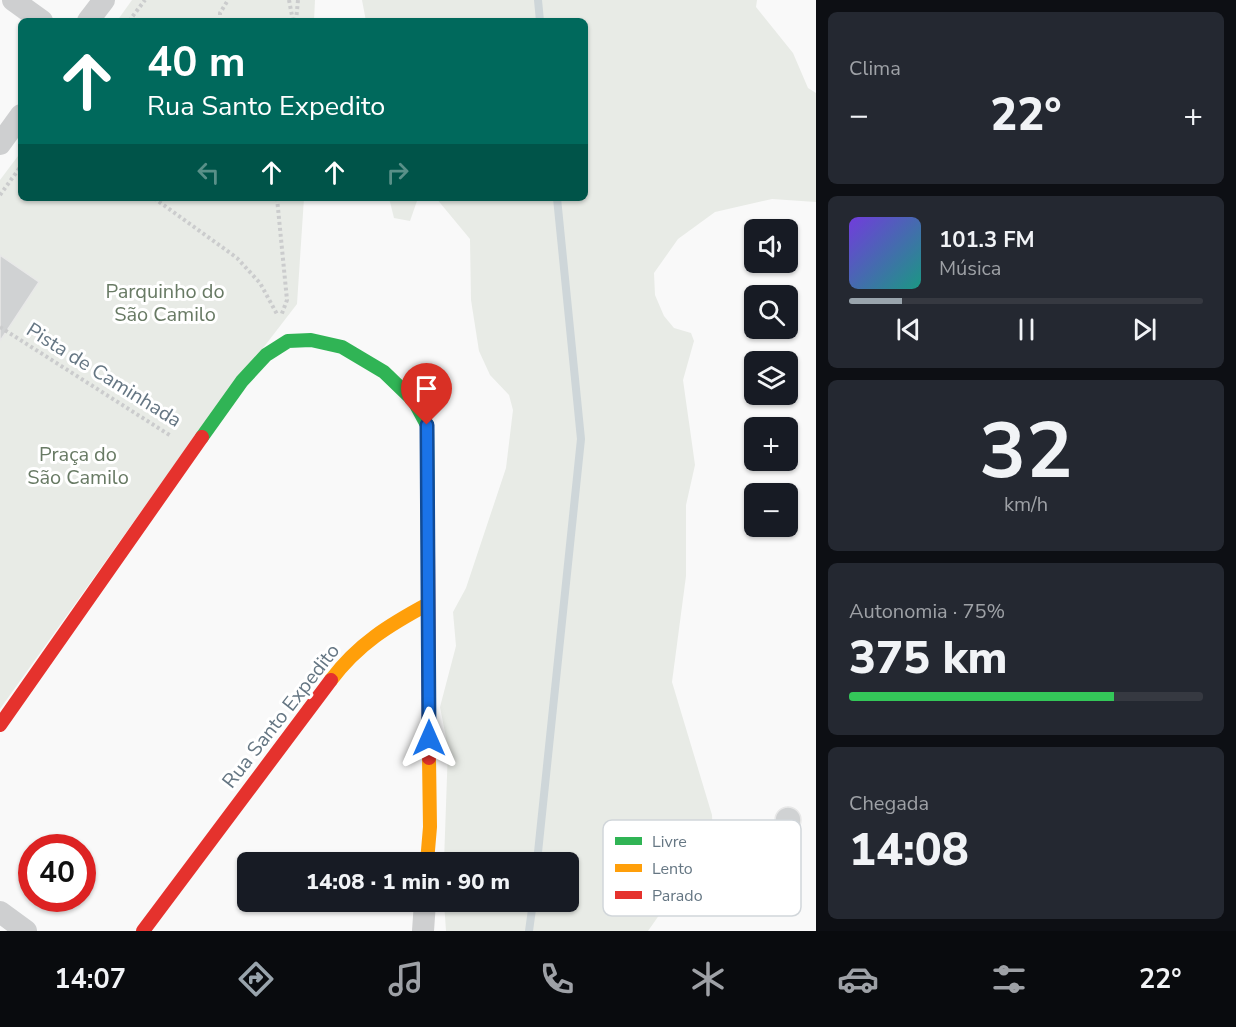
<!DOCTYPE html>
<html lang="pt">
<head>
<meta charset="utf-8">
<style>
  body { margin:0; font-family:"Nunito Sans",sans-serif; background:#242831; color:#f1f3f6; height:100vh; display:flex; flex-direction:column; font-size:22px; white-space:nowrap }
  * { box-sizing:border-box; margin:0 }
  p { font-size:20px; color:#9ea1a6 }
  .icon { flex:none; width:33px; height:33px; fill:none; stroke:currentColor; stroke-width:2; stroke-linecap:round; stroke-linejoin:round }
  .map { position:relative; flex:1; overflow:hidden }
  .panel { display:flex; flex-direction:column; gap:12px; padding:12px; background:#0d0f14; width:420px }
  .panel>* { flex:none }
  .hud { position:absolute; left:18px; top:18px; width:570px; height:183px; border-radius:9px; box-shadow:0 2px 4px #0004; background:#00695c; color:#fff; overflow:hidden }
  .tools { position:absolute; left:744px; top:219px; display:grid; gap:12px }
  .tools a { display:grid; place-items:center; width:54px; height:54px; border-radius:9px; background:#171b24; box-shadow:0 2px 4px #0004; font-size:30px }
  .speed { position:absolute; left:18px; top:834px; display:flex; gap:12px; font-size:30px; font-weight:700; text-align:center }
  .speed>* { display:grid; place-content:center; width:78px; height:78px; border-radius:50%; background:#171b24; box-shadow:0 2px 4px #0004; line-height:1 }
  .speed .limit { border:9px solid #d22; background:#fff; color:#111 }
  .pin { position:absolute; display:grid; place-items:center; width:51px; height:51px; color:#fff; margin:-62px -26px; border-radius:50% 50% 50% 0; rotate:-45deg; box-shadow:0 0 6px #0007 }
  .pin .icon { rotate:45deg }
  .me { position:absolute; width:66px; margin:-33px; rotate:0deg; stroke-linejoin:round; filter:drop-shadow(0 0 4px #0008) }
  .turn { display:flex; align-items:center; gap:21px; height:126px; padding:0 30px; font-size:27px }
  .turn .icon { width:78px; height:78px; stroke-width:2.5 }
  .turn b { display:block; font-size:42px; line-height:51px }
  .lanes { display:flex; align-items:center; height:57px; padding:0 30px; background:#0003; justify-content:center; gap:30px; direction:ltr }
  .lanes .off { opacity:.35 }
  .big { font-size:45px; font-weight:800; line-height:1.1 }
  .panel .tile { flex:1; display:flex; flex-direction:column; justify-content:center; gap:9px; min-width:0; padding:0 21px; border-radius:9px; background:#242831 }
  .panel .dial { align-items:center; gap:0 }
  .dial b { font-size:78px; line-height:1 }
  .song { display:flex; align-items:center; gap:18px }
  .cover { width:72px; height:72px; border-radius:9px; background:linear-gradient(135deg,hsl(260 70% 55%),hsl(170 70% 35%)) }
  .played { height:6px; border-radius:3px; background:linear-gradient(90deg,#99a4ac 15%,#363941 15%) }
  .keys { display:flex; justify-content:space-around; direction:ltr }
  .heat { display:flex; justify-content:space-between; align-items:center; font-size:33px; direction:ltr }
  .charge { height:9px; border-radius:4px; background:linear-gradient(90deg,#34c759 75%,#363941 0) }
  .trip { position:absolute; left:237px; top:852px; width:342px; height:60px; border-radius:9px; background:#171b24; box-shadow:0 2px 4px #0004; font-weight:800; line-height:60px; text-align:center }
  .tabs { display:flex; height:96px; justify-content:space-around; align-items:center; background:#090b0e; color:#9ea1a6 }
  .tabs .icon { width:42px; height:42px }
  .tabs .selected { color:#99a4ac }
  .tabs b { font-size:27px; color:#f1f3f6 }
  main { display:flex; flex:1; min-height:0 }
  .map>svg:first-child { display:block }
  .green { fill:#e8ebe6 }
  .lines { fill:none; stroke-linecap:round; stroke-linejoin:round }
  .stream { stroke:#ced6d9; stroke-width:8 }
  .building { fill:#d0d2d3; stroke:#e8e8e8; stroke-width:1.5 }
  .path { stroke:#cbcccd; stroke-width:4; stroke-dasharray:3 3; stroke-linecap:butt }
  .street { stroke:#cecfd0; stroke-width:22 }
  .fast { stroke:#30b455; stroke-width:14 }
  .slow { stroke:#ff9f0a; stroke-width:14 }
  .jam { stroke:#e5322d; stroke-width:14 }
  .route-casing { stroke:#114b97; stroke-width:15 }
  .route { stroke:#1a73e8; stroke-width:10 }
  .labels { text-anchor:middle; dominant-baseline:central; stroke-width:6; stroke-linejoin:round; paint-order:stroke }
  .park-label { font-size:20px; fill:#687a64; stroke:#fff }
  .street-label { font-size:20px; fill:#657683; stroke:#fff }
  .key { fill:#fff; stroke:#d1d6da; stroke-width:1.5 }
  .key-label { font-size:16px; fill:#657683 }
</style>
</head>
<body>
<main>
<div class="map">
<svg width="816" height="931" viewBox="0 0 816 931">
  <rect width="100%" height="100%" fill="#f9f9f9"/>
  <g class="green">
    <polygon points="132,0 315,0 314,21 117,21"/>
    <polygon points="362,0 757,0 756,7 793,53 808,88 816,93 816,202 772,199 715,212 678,239 654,273 655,295 664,316 674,328 691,333 694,341 683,380 695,465 686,505 686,576 672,682 712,815 714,859 708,890 662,911 648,931 446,931 444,902 568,902 568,862 444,862 448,748 440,707 456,646 453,612 466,588 506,468 513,410 509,395 490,375 479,351 471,300 470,239 436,198 585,198 585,21 366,21"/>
    <polygon points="21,152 21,198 304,198 297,304 190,443 0,709 0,180"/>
    <polygon points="389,198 418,198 410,221 394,218"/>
  </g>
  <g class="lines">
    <g class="stream">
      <polyline points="538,0 540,21"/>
      <polyline points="537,862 581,439 557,198"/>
      <polyline points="529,931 533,902"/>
    </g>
  </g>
  <g class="building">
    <polygon points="0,255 39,282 0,341"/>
    <circle cx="788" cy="820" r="13"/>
  </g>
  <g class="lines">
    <g class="path">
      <polyline points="289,0 293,21"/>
      <polyline points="129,21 145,0"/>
      <polyline points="220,21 220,13 228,0"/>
      <polyline points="296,21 298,0"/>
      <polyline points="0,195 21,166"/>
      <polyline points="154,198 237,258 260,283 278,316"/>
      <polyline points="277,198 287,300 281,316"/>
      <polyline points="0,327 171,436"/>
    </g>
    <g class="street">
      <polyline points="13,0 42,21"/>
      <polyline points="88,21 104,0"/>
      <polyline points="0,144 21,115"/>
      <polyline points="0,912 26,931"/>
      <polyline points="423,931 425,902"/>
    </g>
    <polyline class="fast" points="202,437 242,381 266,355 288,341 311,340 342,347 384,372 414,401 427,425 428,550"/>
    <g class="slow">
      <path d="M331,680C358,644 389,625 428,604"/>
      <polyline points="427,862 430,827 429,758"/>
    </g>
    <g class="jam">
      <polyline points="428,550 429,758"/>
      <polyline points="0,725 202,437"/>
      <polyline points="143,931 331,680"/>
    </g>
  </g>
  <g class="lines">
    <g class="route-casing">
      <polyline id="route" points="427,425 429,738"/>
    </g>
    <use href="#route" class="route"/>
  </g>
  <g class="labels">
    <g class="park-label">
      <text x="165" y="291">Parquinho do<tspan x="165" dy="23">São Camilo</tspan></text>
      <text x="78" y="454">Praça do<tspan x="78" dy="23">São Camilo</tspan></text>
    </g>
    <g class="street-label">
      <text transform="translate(104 375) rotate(32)">Pista de Caminhada</text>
      <text transform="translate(281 716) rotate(-52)">Rua Santo Expedito</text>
    </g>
  </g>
  <rect x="603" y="820" width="198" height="96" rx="9" class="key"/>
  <rect x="615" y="837" width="27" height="8" fill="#30b455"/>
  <rect x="615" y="864" width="27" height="8" fill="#ff9f0a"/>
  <rect x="615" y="891" width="27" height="8" fill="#e5322d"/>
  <g class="key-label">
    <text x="652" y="847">Livre</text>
    <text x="652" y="874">Lento</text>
    <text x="652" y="901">Parado</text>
  </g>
</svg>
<div class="tools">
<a><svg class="icon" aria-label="sound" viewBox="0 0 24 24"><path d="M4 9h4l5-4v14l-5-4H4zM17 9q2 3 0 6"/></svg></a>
<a><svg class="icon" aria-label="search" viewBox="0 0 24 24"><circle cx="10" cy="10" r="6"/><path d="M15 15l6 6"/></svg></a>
<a><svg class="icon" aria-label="layers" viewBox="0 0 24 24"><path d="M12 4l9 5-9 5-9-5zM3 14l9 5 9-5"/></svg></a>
<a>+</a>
<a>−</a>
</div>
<div class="speed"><div class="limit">40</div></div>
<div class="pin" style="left:427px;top:425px;background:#d93025"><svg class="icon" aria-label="arrive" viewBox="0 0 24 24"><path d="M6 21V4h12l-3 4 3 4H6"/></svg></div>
<svg class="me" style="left:429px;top:738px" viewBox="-20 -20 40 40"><path d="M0-17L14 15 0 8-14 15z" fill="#1a73e8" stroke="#fff" stroke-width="4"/></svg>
<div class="trip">14:08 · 1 min · 90 m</div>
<div class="hud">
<div class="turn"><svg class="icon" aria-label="ahead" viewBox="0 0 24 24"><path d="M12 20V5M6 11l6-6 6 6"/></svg><div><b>40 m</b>Rua Santo Expedito</div></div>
<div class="lanes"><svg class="icon off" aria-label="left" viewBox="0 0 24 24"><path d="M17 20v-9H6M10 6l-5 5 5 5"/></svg><svg class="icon" aria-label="ahead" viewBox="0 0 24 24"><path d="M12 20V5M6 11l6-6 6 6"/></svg><svg class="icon" aria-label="ahead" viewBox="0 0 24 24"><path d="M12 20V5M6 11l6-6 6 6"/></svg><svg class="icon off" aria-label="right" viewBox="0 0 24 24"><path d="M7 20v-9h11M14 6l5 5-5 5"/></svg></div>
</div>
</div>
<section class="panel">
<div class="tile"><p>Clima</p>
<div class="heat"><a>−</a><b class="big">22°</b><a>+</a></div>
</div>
<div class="tile">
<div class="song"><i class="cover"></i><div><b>101.3 FM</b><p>Música</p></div></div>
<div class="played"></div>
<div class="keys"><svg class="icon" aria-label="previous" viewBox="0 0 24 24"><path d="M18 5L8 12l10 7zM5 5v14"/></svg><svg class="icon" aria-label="pause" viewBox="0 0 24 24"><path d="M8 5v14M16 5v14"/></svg><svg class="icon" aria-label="next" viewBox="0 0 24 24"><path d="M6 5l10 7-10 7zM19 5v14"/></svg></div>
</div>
<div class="tile dial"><b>32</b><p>km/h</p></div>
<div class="tile"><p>Autonomia · 75%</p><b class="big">375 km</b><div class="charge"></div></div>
<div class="tile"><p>Chegada</p><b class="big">14:08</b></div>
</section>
</main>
<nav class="tabs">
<b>14:07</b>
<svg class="icon selected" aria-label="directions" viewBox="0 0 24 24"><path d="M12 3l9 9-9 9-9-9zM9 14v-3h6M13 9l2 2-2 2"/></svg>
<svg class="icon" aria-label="music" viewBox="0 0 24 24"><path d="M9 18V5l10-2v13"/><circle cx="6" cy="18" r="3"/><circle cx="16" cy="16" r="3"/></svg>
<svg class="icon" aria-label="phone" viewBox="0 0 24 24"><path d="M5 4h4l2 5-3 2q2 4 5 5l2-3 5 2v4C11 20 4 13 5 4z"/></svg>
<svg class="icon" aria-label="climate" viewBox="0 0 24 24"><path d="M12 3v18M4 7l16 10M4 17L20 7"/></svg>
<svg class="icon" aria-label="car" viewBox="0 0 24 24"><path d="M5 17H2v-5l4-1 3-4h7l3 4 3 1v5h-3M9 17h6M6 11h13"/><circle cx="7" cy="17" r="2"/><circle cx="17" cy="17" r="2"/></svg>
<svg class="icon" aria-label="filters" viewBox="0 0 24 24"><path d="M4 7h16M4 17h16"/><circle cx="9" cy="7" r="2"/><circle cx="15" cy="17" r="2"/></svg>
<b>22°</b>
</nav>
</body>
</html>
